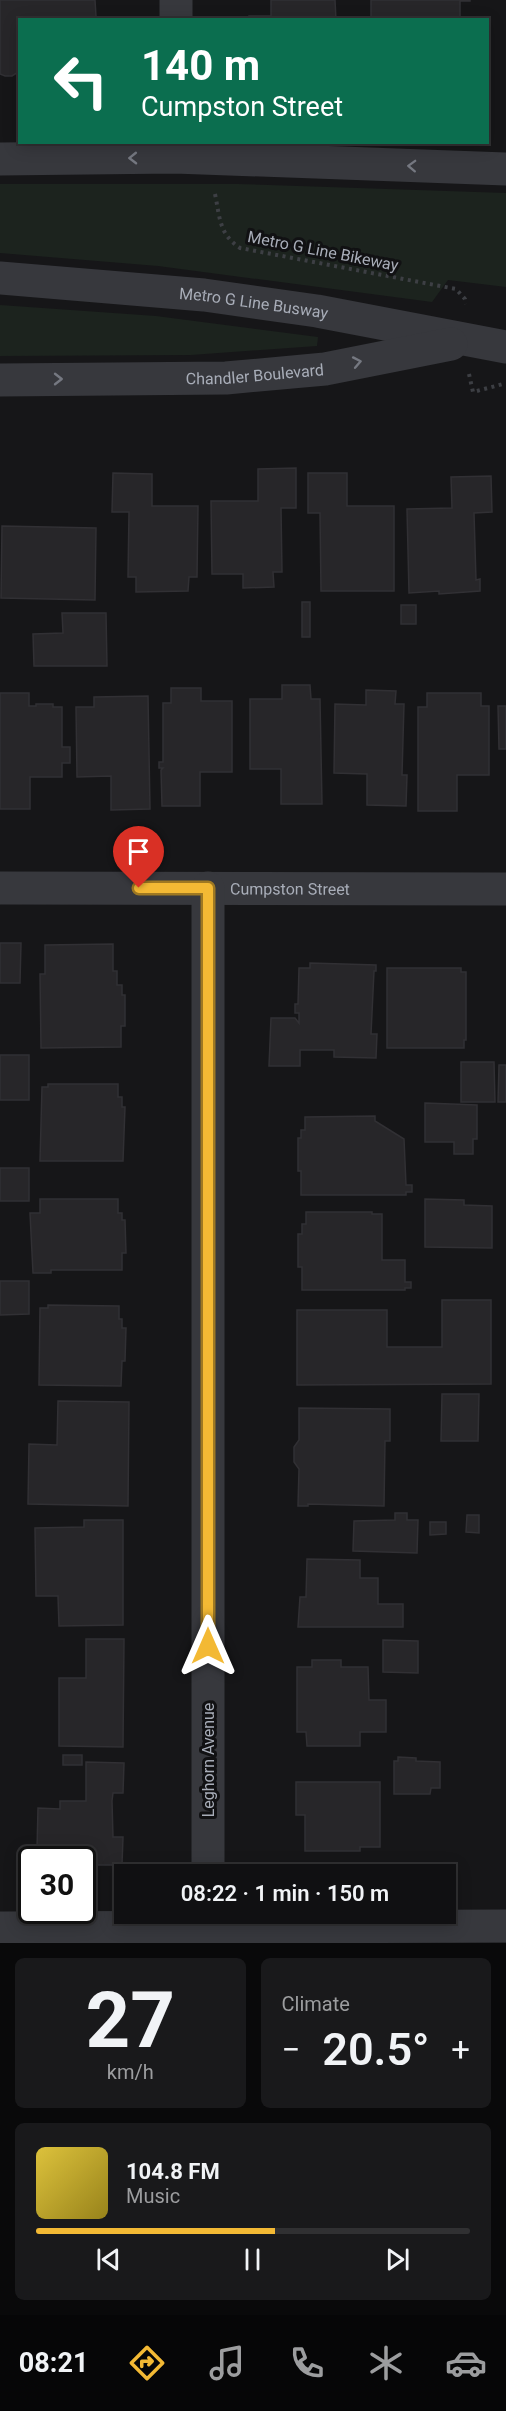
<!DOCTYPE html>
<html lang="en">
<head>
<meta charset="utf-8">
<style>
  body { margin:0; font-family:Roboto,sans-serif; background:#19191b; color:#f1f3f6; height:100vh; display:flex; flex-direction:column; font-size:22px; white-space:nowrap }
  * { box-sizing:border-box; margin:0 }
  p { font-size:20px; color:#9c9d9f }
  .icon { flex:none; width:33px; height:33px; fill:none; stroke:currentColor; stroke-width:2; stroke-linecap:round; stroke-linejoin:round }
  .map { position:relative; height:1943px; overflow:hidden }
  .panel { display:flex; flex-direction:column; gap:15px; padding:15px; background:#09090a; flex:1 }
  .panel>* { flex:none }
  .hud { position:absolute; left:18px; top:18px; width:471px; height:126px; border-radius:0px; box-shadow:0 3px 15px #0003,0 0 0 2px #303032; background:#0b6e4f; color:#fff; overflow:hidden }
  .speed { position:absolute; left:18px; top:1846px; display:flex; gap:12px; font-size:30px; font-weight:700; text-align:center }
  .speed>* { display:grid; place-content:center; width:78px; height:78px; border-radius:50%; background:#101012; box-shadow:0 3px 15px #0003,0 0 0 2px #303032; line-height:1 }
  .speed .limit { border:3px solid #111; border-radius:9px; background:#fff; color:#111 }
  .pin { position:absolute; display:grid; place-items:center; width:51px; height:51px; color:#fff; margin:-62px -26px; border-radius:50% 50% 50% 0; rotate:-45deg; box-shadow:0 0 6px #0007 }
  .pin .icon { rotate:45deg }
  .me { position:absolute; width:66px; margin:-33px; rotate:0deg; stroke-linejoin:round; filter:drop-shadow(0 0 4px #0008) }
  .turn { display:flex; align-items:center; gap:21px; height:126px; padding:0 24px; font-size:27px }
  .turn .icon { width:78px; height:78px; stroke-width:2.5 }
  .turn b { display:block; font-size:42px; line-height:51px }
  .big { font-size:45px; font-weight:600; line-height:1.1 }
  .panel .widget { flex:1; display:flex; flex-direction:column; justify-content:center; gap:9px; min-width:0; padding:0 21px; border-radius:9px; background:#19191b }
  .panel .dial { align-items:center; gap:0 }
  .dial b { font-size:78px; line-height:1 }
  .song { display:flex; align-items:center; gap:18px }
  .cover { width:72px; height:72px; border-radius:9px; background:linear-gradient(135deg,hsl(50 70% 55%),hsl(50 70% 35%)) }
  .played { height:6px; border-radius:3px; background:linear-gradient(90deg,#f3b934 55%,#303032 55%) }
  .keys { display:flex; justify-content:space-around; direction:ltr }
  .heat { display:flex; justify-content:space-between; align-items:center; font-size:33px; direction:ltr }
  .panel .tiles { flex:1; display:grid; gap:15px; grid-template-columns:1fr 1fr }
  .widget:last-child { grid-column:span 2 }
  .trip { position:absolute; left:114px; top:1864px; width:342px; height:60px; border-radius:0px; background:#101012; box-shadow:0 3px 15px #0003,0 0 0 2px #303032; font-weight:600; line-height:60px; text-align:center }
  .menu { display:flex; height:96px; justify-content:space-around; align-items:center; background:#060607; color:#9c9d9f }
  .menu .icon { width:42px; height:42px }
  .menu .current { color:#f3b934 }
  .menu b { font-size:27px; color:#f1f3f6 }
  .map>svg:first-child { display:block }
  .green { fill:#1c231e }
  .building { fill:#272629; stroke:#313034; stroke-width:1.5 }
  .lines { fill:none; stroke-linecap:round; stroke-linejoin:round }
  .path { stroke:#3d3f44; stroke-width:4; stroke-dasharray:3 4.5; stroke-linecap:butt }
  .minor { stroke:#37383d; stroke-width:33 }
  .oneway { stroke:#757881 }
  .route-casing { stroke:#9e7822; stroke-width:15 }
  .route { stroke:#f3b934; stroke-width:10 }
  .labels { text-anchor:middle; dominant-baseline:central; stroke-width:6; stroke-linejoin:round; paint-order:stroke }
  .street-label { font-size:16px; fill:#a8adb8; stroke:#111113 }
</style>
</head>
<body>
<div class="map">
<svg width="506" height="1943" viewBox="0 0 506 1943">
  <rect width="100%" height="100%" fill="#161618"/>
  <g class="green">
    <polygon points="0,184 238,184 506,193 506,287 448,280 432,302 158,266 0,253"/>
    <polygon points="0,305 156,316 318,337 317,346 191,355 0,356"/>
  </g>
  <g class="building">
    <polygon points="0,0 95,0 96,16 94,20 20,20 20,71 12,76 5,76 0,74"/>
    <polygon points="271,0 335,0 336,20 249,20 249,16 271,16"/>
    <polygon points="371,0 470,0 470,1 460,1 460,20 371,20"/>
    <polygon points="296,468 296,508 281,508 282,572 273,572 274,587 243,588 243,574 212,574 211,501 258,501 258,469"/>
    <polygon points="113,473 152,474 152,506 198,506 197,577 189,577 188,591 136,592 136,577 128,577 129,512 112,512"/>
    <polygon points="308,473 347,473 347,506 394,506 394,591 321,591 320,513 308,513"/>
    <polygon points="491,476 492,512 474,513 476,580 480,579 480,591 439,594 439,591 409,593 407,509 452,508 451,477"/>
    <polygon points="2,526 96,528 95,600 1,598"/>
    <rect x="302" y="602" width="8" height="35"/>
    <rect x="401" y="605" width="15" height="19"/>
    <polygon points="62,613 106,613 107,666 34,666 33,634 63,633"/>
    <polygon points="282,685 310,685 311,699 320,699 322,804 281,804 281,769 250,769 250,699 282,699"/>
    <polygon points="171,688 201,688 201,701 232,701 232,772 200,772 200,806 162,806 161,770 163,768 159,768 159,762 163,762 163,703 171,703"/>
    <polygon points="366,690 396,691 395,704 404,704 402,775 407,775 406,806 367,805 367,774 334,773 335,704 366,705"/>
    <polygon points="0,693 29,693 29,706 36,706 36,704 53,704 53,707 62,707 62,747 70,747 70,763 62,763 62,777 30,777 30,809 0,809"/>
    <polygon points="427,693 481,693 481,706 489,706 489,775 457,775 457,811 418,811 418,707 427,707"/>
    <polygon points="148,696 150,809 111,810 111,776 77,777 76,707 94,707 94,697"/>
    <polygon points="498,706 506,706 506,749 499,749"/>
    <polygon points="0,943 21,943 20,983 0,983"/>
    <polygon points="113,944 113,971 117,971 117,985 122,985 122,995 125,995 125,1026 121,1026 121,1047 41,1048 40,974 45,974 45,945"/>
    <polygon points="310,963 376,965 376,971 374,971 371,1034 377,1034 376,1058 334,1057 334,1050 300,1050 300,1066 269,1066 271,1018 295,1018 299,1023 299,1013 295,1013 295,1004 298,1004 299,968 310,968"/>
    <polygon points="387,968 461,968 461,972 466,972 466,1040 464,1040 464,1048 387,1048"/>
    <rect x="0" y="1055" width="29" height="45"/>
    <polygon points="461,1062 494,1062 495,1102 461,1102"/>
    <polygon points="499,1065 506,1065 506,1102 498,1102"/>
    <polygon points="48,1084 118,1084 118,1097 122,1097 122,1107 125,1107 123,1161 40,1161 42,1087 48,1087"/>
    <polygon points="425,1103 477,1105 477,1139 473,1139 473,1154 454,1154 454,1142 425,1142"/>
    <polygon points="375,1116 375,1121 404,1139 406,1185 412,1185 412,1192 406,1192 406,1195 301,1195 301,1171 298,1171 298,1138 301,1138 301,1130 305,1130 305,1117"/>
    <rect x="0" y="1168" width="29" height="33"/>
    <polygon points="40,1199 118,1199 118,1213 122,1213 122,1220 125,1220 126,1253 122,1253 122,1270 51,1270 51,1273 33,1273 30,1213 40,1213"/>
    <polygon points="425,1199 464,1200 464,1205 492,1206 492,1248 425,1247"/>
    <polygon points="306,1212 372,1212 372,1214 382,1214 382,1260 405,1260 405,1282 411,1282 411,1288 405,1288 405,1290 302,1290 302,1267 298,1267 298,1234 302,1234 302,1224 306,1224"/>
    <polygon points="0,1281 29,1281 29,1314 0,1315"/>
    <polygon points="442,1300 491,1300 491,1384 297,1385 297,1310 387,1310 387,1347 442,1347"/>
    <polygon points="48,1305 119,1306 119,1319 122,1319 122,1328 126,1328 125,1361 122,1361 121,1386 39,1385 40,1308 48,1308"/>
    <polygon points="442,1394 479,1394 478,1441 441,1441"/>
    <polygon points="58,1401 129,1402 128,1506 28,1504 29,1444 57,1445"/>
    <polygon points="299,1408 390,1409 390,1441 385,1441 384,1506 308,1504 308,1506 298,1506 299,1469 294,1462 294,1447 299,1440"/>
    <polygon points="395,1513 407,1513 407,1520 418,1520 417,1553 353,1551 354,1521 395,1520"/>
    <polygon points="467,1515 479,1515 479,1533 466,1532"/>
    <polygon points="84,1520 123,1520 123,1625 59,1626 58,1596 36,1596 35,1528 84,1527"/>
    <polygon points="430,1522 446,1522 446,1534 430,1535"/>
    <polygon points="307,1559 360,1560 360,1578 378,1578 378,1604 403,1604 403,1627 298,1627 300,1597 306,1597"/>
    <polygon points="86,1639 124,1639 123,1747 59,1746 59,1678 86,1678"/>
    <polygon points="383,1640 418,1641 418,1673 383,1672"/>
    <polygon points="312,1660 341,1660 341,1667 368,1667 369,1700 386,1700 386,1732 360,1732 360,1746 307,1746 306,1732 297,1732 297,1667 312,1667"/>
    <rect x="63" y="1755" width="19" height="10"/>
    <polygon points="398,1757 416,1758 416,1761 440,1762 440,1788 431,1788 430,1794 394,1794 394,1761 398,1761"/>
    <polygon points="86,1762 124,1763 123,1793 113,1793 112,1801 113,1837 123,1837 122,1865 82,1865 82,1860 58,1860 59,1851 37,1850 38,1808 60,1809 60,1801 86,1801"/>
    <polygon points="296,1782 380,1782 380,1847 360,1847 360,1851 305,1851 305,1815 296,1815"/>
  </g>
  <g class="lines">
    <g class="path">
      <path d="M215,194C220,218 219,234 240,248L456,289L465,299L466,304"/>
      <polyline points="469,374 473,392 503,384"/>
    </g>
    <g class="minor">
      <polyline points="176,20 176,0"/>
      <polyline points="0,159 175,157 506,169"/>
      <path id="s1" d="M0,278L204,295L317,311L506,347"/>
      <path id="s2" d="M0,380L226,378L325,369L451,344"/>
      <path id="s3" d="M0,888L506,889"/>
      <polyline points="208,888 208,1875"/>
      <polyline points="0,1928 506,1926"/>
    </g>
  </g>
  <defs><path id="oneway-chevron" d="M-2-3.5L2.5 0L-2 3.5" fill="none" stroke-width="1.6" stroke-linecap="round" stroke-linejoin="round" transform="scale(1.5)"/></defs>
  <g class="oneway">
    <use href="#oneway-chevron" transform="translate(133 158) rotate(179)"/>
    <use href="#oneway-chevron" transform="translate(412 166) rotate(-178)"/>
    <use href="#oneway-chevron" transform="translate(357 362) rotate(-11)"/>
    <use href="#oneway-chevron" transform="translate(58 379)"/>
  </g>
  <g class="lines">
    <g class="route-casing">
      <polyline id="route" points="139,888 208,888 208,1646"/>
    </g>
    <use href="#route" class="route"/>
  </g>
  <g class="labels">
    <g class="street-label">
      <text transform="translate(323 251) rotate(11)">Metro G Line Bikeway</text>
      <text stroke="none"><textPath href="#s1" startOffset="255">Metro G Line Busway</textPath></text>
      <text stroke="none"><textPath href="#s2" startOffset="255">Chandler Boulevard</textPath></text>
      <text stroke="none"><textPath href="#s3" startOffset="290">Cumpston Street</textPath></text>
      <text transform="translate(208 1760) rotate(-90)">Leghorn Avenue</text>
    </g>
  </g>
</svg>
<div class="speed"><div class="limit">30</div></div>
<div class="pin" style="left:139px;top:888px;background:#d93025"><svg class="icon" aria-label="arrive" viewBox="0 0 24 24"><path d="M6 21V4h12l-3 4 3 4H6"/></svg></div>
<svg class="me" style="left:208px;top:1646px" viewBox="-20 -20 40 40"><path d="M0-17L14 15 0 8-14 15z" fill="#f3b934" stroke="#fff" stroke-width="4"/></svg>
<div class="trip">08:22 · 1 min · 150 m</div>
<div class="hud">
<div class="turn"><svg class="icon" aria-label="left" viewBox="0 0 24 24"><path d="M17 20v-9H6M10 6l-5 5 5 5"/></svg><div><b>140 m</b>Cumpston Street</div></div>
</div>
</div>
<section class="panel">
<div class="tiles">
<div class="widget dial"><b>27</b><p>km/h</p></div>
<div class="widget"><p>Climate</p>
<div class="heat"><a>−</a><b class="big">20.5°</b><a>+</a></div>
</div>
<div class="widget">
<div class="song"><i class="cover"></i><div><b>104.8 FM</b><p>Music</p></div></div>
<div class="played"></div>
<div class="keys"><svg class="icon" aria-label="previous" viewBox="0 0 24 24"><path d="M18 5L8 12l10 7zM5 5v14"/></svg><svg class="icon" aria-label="pause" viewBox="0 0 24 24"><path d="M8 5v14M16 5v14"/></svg><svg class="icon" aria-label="next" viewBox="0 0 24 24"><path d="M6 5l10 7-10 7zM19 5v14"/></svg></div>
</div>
</div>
</section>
<nav class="menu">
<b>08:21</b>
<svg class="icon current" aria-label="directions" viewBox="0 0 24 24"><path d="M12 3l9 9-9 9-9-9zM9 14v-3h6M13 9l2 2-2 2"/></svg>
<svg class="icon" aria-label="music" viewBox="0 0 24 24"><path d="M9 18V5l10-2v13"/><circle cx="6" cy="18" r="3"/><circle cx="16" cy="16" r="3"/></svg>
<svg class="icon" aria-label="phone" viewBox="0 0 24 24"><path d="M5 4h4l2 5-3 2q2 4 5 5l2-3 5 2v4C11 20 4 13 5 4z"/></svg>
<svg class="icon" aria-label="climate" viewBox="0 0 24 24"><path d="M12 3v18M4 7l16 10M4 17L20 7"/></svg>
<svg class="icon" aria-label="car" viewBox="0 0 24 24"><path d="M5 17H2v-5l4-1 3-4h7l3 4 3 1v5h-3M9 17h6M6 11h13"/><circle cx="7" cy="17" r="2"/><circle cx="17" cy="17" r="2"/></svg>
</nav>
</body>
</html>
